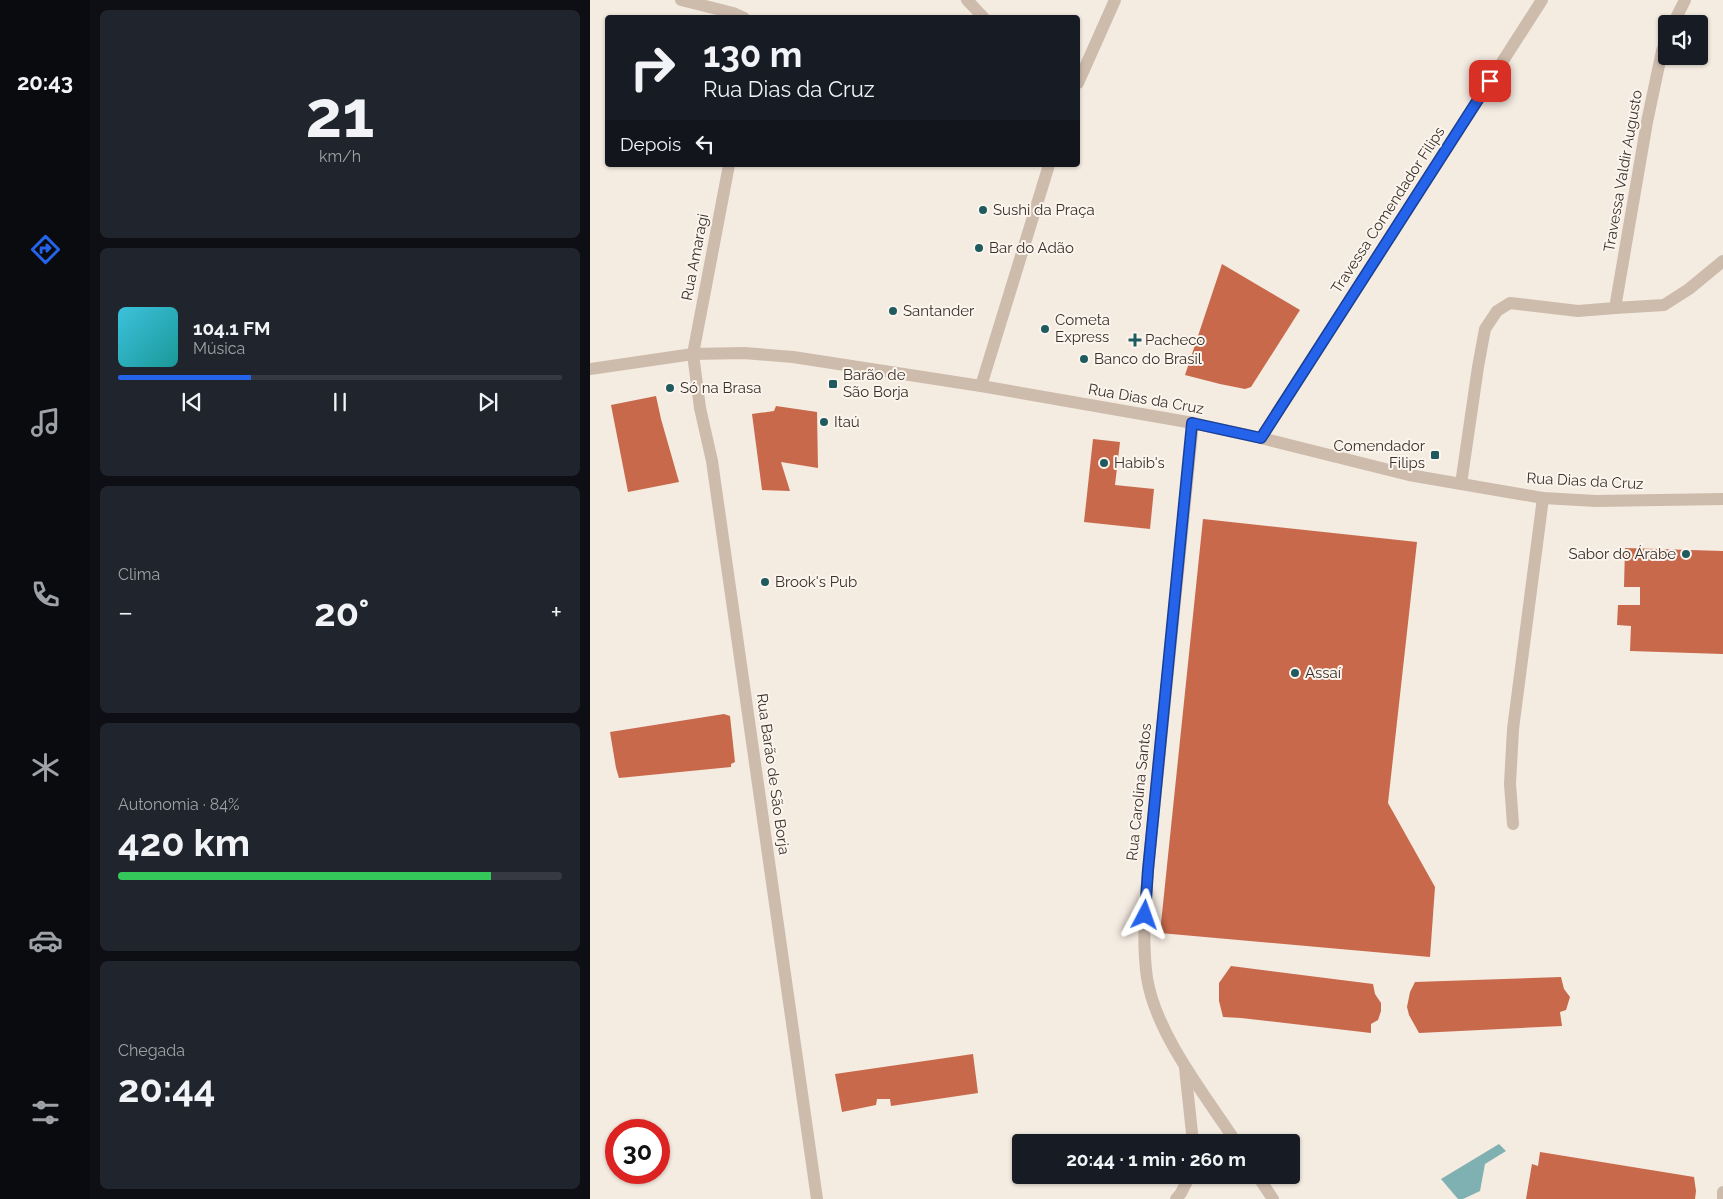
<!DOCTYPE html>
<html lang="pt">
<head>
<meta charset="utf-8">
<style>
  body { margin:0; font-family:Raleway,sans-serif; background:#20242c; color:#f1f3f6; height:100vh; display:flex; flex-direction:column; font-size:19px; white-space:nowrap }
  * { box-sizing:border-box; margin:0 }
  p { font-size:16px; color:#9ea1a6 }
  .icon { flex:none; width:28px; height:28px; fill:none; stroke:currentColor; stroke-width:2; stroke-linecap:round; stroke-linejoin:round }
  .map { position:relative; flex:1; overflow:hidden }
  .side { display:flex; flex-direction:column; gap:10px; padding:10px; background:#0d0f14; width:500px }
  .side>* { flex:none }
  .hud { position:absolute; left:15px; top:15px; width:475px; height:152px; border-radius:5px; box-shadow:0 1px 4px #0004; background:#171b24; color:#f1f3f6; overflow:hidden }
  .buttons { position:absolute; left:1068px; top:15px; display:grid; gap:10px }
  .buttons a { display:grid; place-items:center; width:50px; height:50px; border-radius:5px; background:#171b24; box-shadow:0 1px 4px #0004; font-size:25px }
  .speed { position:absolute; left:15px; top:1119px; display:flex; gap:10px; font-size:25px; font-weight:700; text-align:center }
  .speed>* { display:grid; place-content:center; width:65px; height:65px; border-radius:50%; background:#171b24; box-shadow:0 1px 4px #0004; line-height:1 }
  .speed .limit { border:8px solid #d22; background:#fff; color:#111 }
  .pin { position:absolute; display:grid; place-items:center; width:42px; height:42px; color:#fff; margin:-21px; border-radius:10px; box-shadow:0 2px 8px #0006 }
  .me { position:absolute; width:55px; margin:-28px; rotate:4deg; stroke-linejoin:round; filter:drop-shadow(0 0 4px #0008) }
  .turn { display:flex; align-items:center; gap:18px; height:105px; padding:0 15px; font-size:22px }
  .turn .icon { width:65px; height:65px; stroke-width:2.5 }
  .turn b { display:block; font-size:35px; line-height:42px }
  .then { display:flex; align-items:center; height:48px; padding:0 15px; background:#0003; gap:10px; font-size:19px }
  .big { font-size:38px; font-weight:700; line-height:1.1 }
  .side .widget { flex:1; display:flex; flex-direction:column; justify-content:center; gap:8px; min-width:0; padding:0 18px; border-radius:8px; background:#20242c }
  .side .dial { align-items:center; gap:0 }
  .dial b { font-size:65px; line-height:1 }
  .song { display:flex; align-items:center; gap:15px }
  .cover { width:60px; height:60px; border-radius:8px; background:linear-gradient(135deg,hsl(190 70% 55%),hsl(180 70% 35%)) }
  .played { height:5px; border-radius:2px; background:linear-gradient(90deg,#2563eb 30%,#363941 30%) }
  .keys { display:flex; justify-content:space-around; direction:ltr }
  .heat { display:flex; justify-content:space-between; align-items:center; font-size:28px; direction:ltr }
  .charge { height:8px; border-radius:4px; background:linear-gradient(90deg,#34c759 84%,#363941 0) }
  .trip { position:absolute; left:422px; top:1134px; width:288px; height:50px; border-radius:5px; background:#171b24; box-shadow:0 1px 4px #0004; font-weight:700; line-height:50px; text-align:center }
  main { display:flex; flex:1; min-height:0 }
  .tabs { display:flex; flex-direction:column; width:90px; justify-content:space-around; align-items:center; background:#090b0e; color:#9ea1a6 }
  .tabs .icon { width:35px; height:35px }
  .tabs .selected { color:#2563eb }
  .tabs b { font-size:22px; color:#f1f3f6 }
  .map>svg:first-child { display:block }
  .water { fill:#7fb0b2 }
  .building { fill:#c8694b }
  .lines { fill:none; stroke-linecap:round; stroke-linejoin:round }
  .minor { stroke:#cdbbac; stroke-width:12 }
  .tertiary { stroke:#cdbbac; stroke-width:12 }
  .route-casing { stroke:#184099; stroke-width:12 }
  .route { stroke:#2563eb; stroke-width:9 }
  .poi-dot { fill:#1f5a5e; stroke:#fbf5ee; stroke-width:2 }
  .labels { text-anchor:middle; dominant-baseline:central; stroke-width:4; stroke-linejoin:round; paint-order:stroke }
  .street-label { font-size:15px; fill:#3b302b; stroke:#fbf5ee }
  .poi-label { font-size:15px; fill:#3b302b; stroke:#fbf5ee; text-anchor:start }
</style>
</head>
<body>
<main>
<nav class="tabs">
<b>20:43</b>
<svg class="icon selected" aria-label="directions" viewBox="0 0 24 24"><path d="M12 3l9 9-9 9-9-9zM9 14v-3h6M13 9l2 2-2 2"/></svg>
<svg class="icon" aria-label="music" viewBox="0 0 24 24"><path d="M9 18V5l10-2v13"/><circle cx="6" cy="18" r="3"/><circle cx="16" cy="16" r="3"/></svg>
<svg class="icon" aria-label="phone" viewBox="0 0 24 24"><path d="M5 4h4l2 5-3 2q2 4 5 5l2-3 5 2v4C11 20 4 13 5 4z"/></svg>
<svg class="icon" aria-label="climate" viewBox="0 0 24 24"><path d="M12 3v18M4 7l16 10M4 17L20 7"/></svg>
<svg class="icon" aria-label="car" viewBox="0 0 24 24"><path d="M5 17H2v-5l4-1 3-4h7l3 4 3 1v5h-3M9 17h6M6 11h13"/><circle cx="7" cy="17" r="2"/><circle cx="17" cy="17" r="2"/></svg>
<svg class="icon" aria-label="filters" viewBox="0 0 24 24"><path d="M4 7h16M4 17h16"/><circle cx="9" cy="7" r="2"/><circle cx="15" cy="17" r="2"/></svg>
</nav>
<section class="side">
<div class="widget dial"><b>21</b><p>km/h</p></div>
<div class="widget">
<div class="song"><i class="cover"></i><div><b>104.1 FM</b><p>Música</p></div></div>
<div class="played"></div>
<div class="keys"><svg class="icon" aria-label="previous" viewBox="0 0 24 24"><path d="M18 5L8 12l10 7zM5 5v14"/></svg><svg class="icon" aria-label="pause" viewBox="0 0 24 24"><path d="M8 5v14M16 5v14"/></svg><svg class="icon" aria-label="next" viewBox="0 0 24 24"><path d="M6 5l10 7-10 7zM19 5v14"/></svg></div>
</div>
<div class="widget"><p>Clima</p>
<div class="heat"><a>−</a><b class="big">20°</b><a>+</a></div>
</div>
<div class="widget"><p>Autonomia · 84%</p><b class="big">420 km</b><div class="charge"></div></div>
<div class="widget"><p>Chegada</p><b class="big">20:44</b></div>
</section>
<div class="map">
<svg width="1133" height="1199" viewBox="0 0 1133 1199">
  <rect width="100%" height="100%" fill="#f4ebe1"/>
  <polygon class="water" points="909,1144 916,1151 895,1164 890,1191 873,1199 868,1199 851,1179"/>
  <g class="building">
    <polygon points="632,264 710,310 661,387 655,389 630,384 595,375"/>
    <polygon points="66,396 71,419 89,482 38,492 21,405"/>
    <polygon points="186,406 227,412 228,468 191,462 200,491 172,490 162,414 184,411"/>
    <polygon points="503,439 530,442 525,485 564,489 560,529 494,522"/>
    <polygon points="613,519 827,542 798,803 845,887 840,957 570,933"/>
    <polygon points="1035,548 1133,551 1133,654 1040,651 1041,626 1027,625 1028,605 1050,605 1050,587 1034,587"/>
    <polygon points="134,714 140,716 145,762 141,764 141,767 29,778 26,768 20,732"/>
    <polygon points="641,966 783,984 785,994 791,1003 791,1011 788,1020 781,1024 781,1033 651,1018 633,1017 629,1001 629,983"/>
    <polygon points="971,977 974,989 980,997 976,1010 970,1012 972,1026 829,1033 819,1015 817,1007 820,992 825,982"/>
    <polygon points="383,1054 388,1093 301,1106 300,1099 287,1099 286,1105 252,1112 245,1074"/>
    <polygon points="950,1152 1104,1177 1106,1191 1105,1199 936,1199 942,1164 948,1166"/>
  </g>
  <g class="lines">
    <g class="minor">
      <polyline points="91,0 143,13 154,18"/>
      <polyline points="377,0 394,18"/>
      <polyline points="1083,24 1095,0"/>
      <polyline points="488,83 525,0"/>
      <polyline points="139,165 103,354 110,408 122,461 227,1199"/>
      <polyline points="1025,308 1074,305 1099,289 1133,261"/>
      <polyline points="391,386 459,165"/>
      <path d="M603,423L558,870C555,906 552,942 557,978C566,1034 615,1095 646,1142"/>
      <polyline points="871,484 888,367 895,329 907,311 920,303 988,311 1025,308 1057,122 1072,51 1076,41"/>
      <polyline points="923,824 920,784 923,729 953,498"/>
      <polyline points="595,1068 603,1142"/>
      <polyline points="667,1175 683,1199"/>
      <polyline points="586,1199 591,1193 600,1175"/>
      <polyline points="1133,1199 1133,1192"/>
    </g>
    <g class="tertiary">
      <polyline points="0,369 103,354 154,353 203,357 391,386 603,423 671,438 819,475 953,498 1006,501 1133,499"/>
      <polyline points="671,438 952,0"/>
    </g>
  </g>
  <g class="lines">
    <g class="route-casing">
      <polyline id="route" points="555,915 558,870 602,423 671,438 900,81"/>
    </g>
    <use href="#route" class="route"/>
  </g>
  <g class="poi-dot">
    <circle cx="393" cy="210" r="5"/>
    <circle cx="389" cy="248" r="5"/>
    <circle cx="303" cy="311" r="5"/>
    <circle cx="455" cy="329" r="5"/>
    <path d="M542.5 332.5h5v5h5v5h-5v5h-5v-5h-5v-5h5z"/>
    <circle cx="494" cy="359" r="5"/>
    <rect x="238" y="379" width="10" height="10" rx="2.5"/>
    <circle cx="80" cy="388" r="5"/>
    <circle cx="234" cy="422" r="5"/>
    <rect x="840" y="450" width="10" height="10" rx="2.5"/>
    <circle cx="514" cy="463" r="5"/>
    <circle cx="1096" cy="554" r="5"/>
    <circle cx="175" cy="582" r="5"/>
    <circle cx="705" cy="673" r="5"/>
  </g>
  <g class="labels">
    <g class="street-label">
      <text transform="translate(1033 171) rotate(-80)">Travessa Valdir Augusto</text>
      <text transform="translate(798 210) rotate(-57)">Travessa Comendador Filips</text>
      <text transform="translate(105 257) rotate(-79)">Rua Amaragi</text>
      <text transform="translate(556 399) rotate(10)">Rua Dias da Cruz</text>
      <text transform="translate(995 481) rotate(3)">Rua Dias da Cruz</text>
      <text transform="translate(183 774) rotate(82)">Rua Barão de São Borja</text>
      <text transform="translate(549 792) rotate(-84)">Rua Carolina Santos</text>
    </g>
    <g class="poi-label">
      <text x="403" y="210">Sushi da Praça</text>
      <text x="399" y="248">Bar do Adão</text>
      <text x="313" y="311">Santander</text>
      <text x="465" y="320">Cometa<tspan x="465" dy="17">Express</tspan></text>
      <text x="555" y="340">Pacheco</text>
      <text x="504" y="359">Banco do Brasil</text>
      <text x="253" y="375">Barão de<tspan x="253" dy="17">São Borja</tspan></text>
      <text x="90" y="388">Só na Brasa</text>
      <text x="244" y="422">Itaú</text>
      <text x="835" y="446" text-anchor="end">Comendador<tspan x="835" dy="17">Filips</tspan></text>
      <text x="524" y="463">Habib's</text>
      <text x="1086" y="554" text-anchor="end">Sabor do Árabe</text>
      <text x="185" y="582">Brook's Pub</text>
      <text x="715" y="673">Assaí</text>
    </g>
  </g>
</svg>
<div class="buttons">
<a><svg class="icon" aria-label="sound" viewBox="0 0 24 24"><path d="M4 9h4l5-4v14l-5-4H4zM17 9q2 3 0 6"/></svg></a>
</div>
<div class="speed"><div class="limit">30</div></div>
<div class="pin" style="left:900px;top:81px;background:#d93025"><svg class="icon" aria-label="arrive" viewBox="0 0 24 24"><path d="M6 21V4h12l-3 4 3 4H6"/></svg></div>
<svg class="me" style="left:555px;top:915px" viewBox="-20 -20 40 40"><path d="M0-17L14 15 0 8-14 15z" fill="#2563eb" stroke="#fff" stroke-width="4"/></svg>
<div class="trip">20:44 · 1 min · 260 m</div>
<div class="hud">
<div class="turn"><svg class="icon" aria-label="right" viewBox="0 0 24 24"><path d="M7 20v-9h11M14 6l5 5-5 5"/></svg><div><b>130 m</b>Rua Dias da Cruz</div></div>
<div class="then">Depois<svg class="icon" aria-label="left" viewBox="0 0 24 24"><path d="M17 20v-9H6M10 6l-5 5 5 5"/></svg></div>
</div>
</div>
</main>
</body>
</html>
